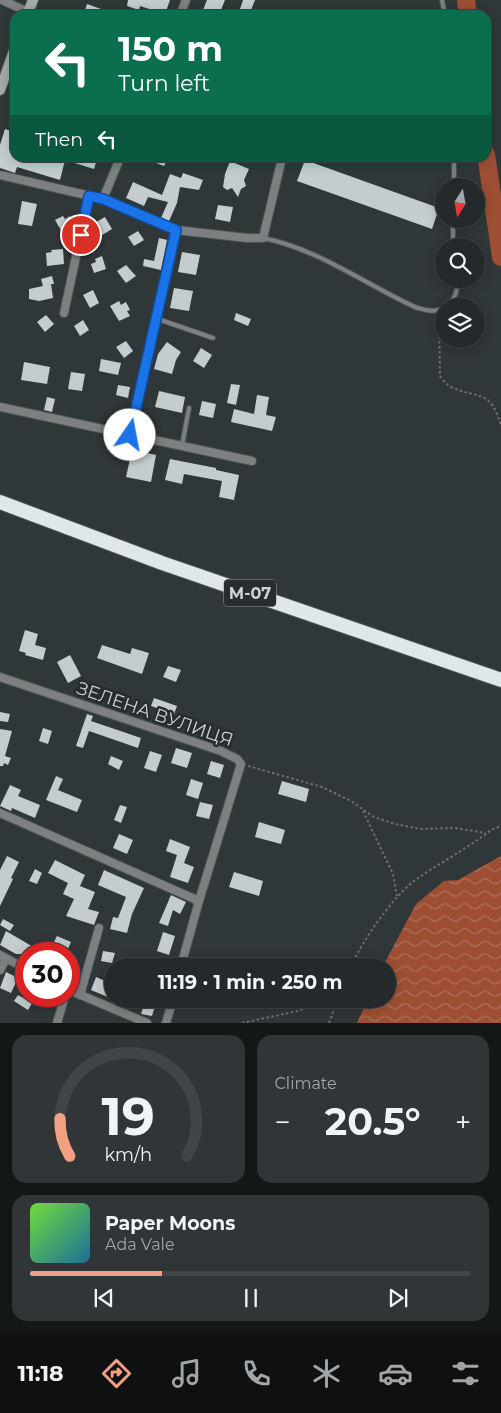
<!DOCTYPE html>
<html lang="en">
<head>
<meta charset="utf-8">
<style>
  body { margin:0; font-family:Montserrat,sans-serif; background:#303537; color:#f1f3f6; height:100vh; display:flex; flex-direction:column; font-size:19px; white-space:nowrap }
  * { box-sizing:border-box; margin:0 }
  p { font-size:16px; color:#a3a6a9 }
  .icon { flex:none; width:28px; height:28px; fill:none; stroke:currentColor; stroke-width:2; stroke-linecap:round; stroke-linejoin:round }
  .map { position:relative; height:1023px; overflow:hidden }
  .details { display:flex; flex-direction:column; gap:12px; padding:12px; background:#141718; flex:1 }
  .details>* { flex:none }
  .top-card { position:absolute; left:10px; top:10px; width:481px; height:152px; border-radius:15px; box-shadow:0 2px 12px #0003,0 0 0 1px #414547; background:#0b6e4f; color:#fff; overflow:hidden }
  .needle { width:32px; rotate:191deg }
  .controls { position:absolute; left:435px; top:178px; display:grid; gap:10px }
  .controls a { display:grid; place-items:center; width:50px; height:50px; border-radius:50%; background:#24292b; box-shadow:0 2px 12px #0003,0 0 0 1px #414547; font-size:25px }
  .speed { position:absolute; left:15px; top:942px; display:flex; gap:10px; font-size:25px; font-weight:700; text-align:center }
  .speed>* { display:grid; place-content:center; width:65px; height:65px; border-radius:50%; background:#24292b; box-shadow:0 2px 12px #0003,0 0 0 1px #414547; line-height:1 }
  .speed .limit { border:8px solid #d22; background:#fff; color:#111 }
  .pin { position:absolute; display:grid; place-items:center; width:42px; height:42px; color:#fff; margin:-21px; border:2px solid #fff; border-radius:50%; box-shadow:0 1px 5px #0007 }
  .me { position:absolute; width:55px; margin:-28px; rotate:12deg; stroke-linejoin:round; filter:drop-shadow(0 0 4px #0008) }
  .turn { display:flex; align-items:center; gap:18px; height:105px; padding:0 25px; font-size:22px }
  .turn .icon { width:65px; height:65px; stroke-width:2.5 }
  .turn b { display:block; font-size:35px; line-height:42px }
  .then { display:flex; align-items:center; height:48px; padding:0 25px; background:#0003; gap:10px; font-size:19px }
  .big { font-size:38px; font-weight:700; line-height:1.1 }
  .details .card { flex:1; display:flex; flex-direction:column; justify-content:center; gap:8px; min-width:0; padding:0 18px; border-radius:15px; background:#303537 }
  .details .dial { align-items:center; gap:0 }
  .dial svg { height:130px; overflow:visible; fill:none; stroke:#414547; stroke-width:7; stroke-linecap:round; text-anchor:middle }
  .dial text { fill:#f1f3f6; stroke:none }
  .song { display:flex; align-items:center; gap:15px }
  .cover { width:60px; height:60px; border-radius:8px; background:linear-gradient(135deg,hsl(100 70% 55%),hsl(200 70% 35%)) }
  .played { height:5px; border-radius:2px; background:linear-gradient(90deg,#f39f82 30%,#414547 30%) }
  .keys { display:flex; justify-content:space-around; direction:ltr }
  .heat { display:flex; justify-content:space-between; align-items:center; font-size:28px; direction:ltr }
  .details .tiles { flex:1; display:grid; gap:12px; grid-template-columns:1fr 1fr }
  .card:last-child { grid-column:span 2 }
  .trip { position:absolute; left:104px; top:958px; width:292px; height:50px; border-radius:25px; background:#24292b; box-shadow:0 2px 12px #0003,0 0 0 1px #414547; font-weight:700; line-height:50px; text-align:center }
  .tabs { display:flex; height:80px; justify-content:space-around; align-items:center; background:#0e1011; color:#a3a6a9 }
  .tabs .icon { width:35px; height:35px }
  .tabs .on { color:#f39f82 }
  .tabs b { font-size:22px; color:#f1f3f6 }
  .map>svg:first-child { display:block }
  .water { fill:url(#water-waves) }
  .lines { fill:none; stroke-linecap:round; stroke-linejoin:round }
  .river { stroke:#9e4f33; stroke-width:18 }
  .building { fill:#c4cccf }
  .lane-casing { stroke:#4c5355; stroke-width:6 }
  .street-casing { stroke:#4c5355; stroke-width:10 }
  .secondary-casing { stroke:#4c5355; stroke-width:12 }
  .highway-casing { stroke:#4c5355; stroke-width:16 }
  .path { stroke:#6a7072; stroke-width:2; stroke-dasharray:2.5 2.5; stroke-linecap:butt }
  .lane { stroke:#7d8081; stroke-width:4 }
  .street { stroke:#7d8081; stroke-width:8 }
  .secondary { stroke:#a5aaac; stroke-width:10 }
  .highway { stroke:#dfe7eb; stroke-width:14 }
  .route-casing { stroke:#114b97; stroke-width:12 }
  .route { stroke:#1a73e8; stroke-width:9 }
  .labels { text-anchor:middle; dominant-baseline:central; stroke-width:5; stroke-linejoin:round; paint-order:stroke }
  .shield { fill:#262d2f; stroke:#9ca0a2; stroke-width:1 }
  .shield-label { font-size:16px; font-weight:bold; fill:#ced2d4 }
  .street-label { font-size:18px; fill:#ced2d4; stroke:#262d2f }
</style>
</head>
<body>
<div class="map">
<svg width="501" height="1023" viewBox="0 0 501 1023">
  <defs>
    <pattern id="water-waves" width="16" height="10" patternUnits="userSpaceOnUse" patternTransform="scale(1.25)"><rect width="16" height="10" fill="#9e4f33"/><path d="M0 5q4-4 8 0t8 0" fill="none" stroke="#ae7059"/></pattern>
  </defs>
  <rect width="100%" height="100%" fill="#303739"/>
  <polygon class="water" points="501,856 501,1023 357,1023 368,999 388,999 388,966 383,966 416,904 444,881 458,880"/>
  <g class="lines">
    <g class="river">
      <polyline points="466,0 468,15"/>
      <polyline points="486,154 501,257"/>
    </g>
  </g>
  <g class="building">
    <polygon points="128,0 170,0 165,14 140,6 139,10 127,6"/>
    <polygon points="207,0 225,0 219,15 203,10"/>
    <polygon points="243,0 255,0 249,15 238,15"/>
    <polygon points="87,4 115,14 114,15 91,15 84,13"/>
    <polygon points="5,129 15,132 15,158 91,158 97,159 94,169 65,160 60,180 17,167 15,173 0,168 0,145"/>
    <polygon points="143,158 168,158 164,166"/>
    <polygon points="305,160 439,208 432,229 297,181"/>
    <polygon points="230,161 249,169 244,180 246,186 241,189 238,197 232,188 227,190 223,187 225,174"/>
    <polygon points="183,173 203,180 199,190 180,187 177,203 169,221 161,218 168,202 148,197 144,206 126,198 133,182 162,195 170,174 181,178"/>
    <polygon points="22,201 37,204 32,226 18,224"/>
    <polygon points="218,205 233,207 230,222 215,219"/>
    <polygon points="63,216 65,219 70,216 75,225 62,232 55,220"/>
    <polygon points="105,217 112,229 94,240 96,232 91,225"/>
    <polygon points="138,231 144,240 134,246 128,237"/>
    <polygon points="159,238 167,240 161,270 143,266 144,259 154,261"/>
    <polygon points="63,249 64,264 47,266 46,253 52,252 51,250"/>
    <polygon points="182,252 200,255 196,275 178,272"/>
    <polygon points="102,256 106,269 94,273 91,264 96,262 95,259"/>
    <polygon points="126,265 136,276 126,283 117,271"/>
    <polygon points="52,276 54,284 51,284 53,298 39,301 29,299 29,289 43,286 41,279"/>
    <polygon points="174,288 193,291 189,311 170,308"/>
    <polygon points="93,290 99,303 90,308 83,295"/>
    <polygon points="119,301 121,305 126,302 130,310 127,311 130,316 119,321 110,306"/>
    <polygon points="236,313 251,319 248,326 234,320"/>
    <polygon points="46,315 54,324 45,332 37,322"/>
    <polygon points="83,320 89,330 80,336 74,326"/>
    <polygon points="126,341 133,351 124,358 116,347"/>
    <polygon points="167,342 181,352 176,360 172,374 154,369 158,354"/>
    <polygon points="201,348 212,355 204,368 193,361"/>
    <polygon points="101,359 121,363 118,375 99,371"/>
    <polygon points="24,362 50,367 47,384 21,380"/>
    <polygon points="71,372 85,374 82,391 68,389"/>
    <polygon points="231,384 240,385 236,405 227,403"/>
    <polygon points="118,385 130,387 128,398 116,395"/>
    <polygon points="159,391 185,397 182,413 155,407"/>
    <polygon points="257,395 269,397 266,415 276,417 272,431 231,422 234,409 254,414"/>
    <polygon points="47,397 55,399 52,412 44,410"/>
    <polygon points="202,401 216,404 213,418 199,415"/>
    <polygon points="132,450 156,455 151,482 126,477"/>
    <polygon points="170,459 216,468 216,470 239,475 234,500 219,497 222,481 184,474 182,484 165,480"/>
    <polygon points="25,630 38,634 35,645 46,648 43,660 25,655 26,653 19,651"/>
    <polygon points="102,645 130,654 132,648 149,653 142,674 97,658"/>
    <polygon points="70,655 81,676 68,683 57,662"/>
    <polygon points="168,666 181,670 176,682 163,677"/>
    <polygon points="154,698 177,706 174,714 151,706"/>
    <polygon points="0,712 10,714 8,722 0,721"/>
    <polygon points="87,714 93,716 91,721 141,738 138,748 89,731 83,748 76,746"/>
    <polygon points="43,728 52,731 48,744 39,741"/>
    <polygon points="0,729 12,731 5,756 11,758 8,765 4,763 3,766 0,766"/>
    <polygon points="176,748 192,753 187,768 171,763"/>
    <polygon points="150,751 162,755 156,772 144,768"/>
    <polygon points="111,756 123,761 119,770 108,764"/>
    <polygon points="211,761 224,765 220,778 207,774"/>
    <polygon points="56,776 63,779 58,790 82,800 77,812 46,800"/>
    <polygon points="191,779 203,783 198,799 186,795"/>
    <polygon points="282,781 309,789 306,802 278,794"/>
    <polygon points="10,785 21,790 18,796 40,805 35,818 12,808 11,811 0,806"/>
    <polygon points="200,802 213,805 209,819 196,816"/>
    <polygon points="120,805 127,807 121,823 114,820"/>
    <polygon points="259,822 285,830 281,844 255,837"/>
    <polygon points="119,834 133,840 127,854 113,848"/>
    <polygon points="170,839 190,847 184,863 194,867 188,883 170,877 177,855 166,851"/>
    <polygon points="7,856 19,862 11,878 13,879 0,906 0,870"/>
    <polygon points="55,860 85,875 80,886 95,892 88,909 99,912 94,925 66,916 74,899 63,894 68,883 48,873"/>
    <polygon points="35,869 42,873 37,884 29,881"/>
    <polygon points="104,870 144,888 132,914 127,933 110,929 113,917 118,918 126,897 98,885"/>
    <polygon points="234,872 263,881 259,896 229,887"/>
    <polygon points="171,895 186,902 180,914 173,910 168,926 159,923"/>
    <polygon points="3,919 14,925 10,931 0,925"/>
    <polygon points="6,931 35,948 47,954 16,954 0,945"/>
    <polygon points="163,932 175,936 169,955 157,951"/>
    <polygon points="57,936 71,942 66,953 52,946"/>
    <polygon points="103,951 115,953 112,963 101,961"/>
    <polygon points="6,972 18,978 11,993 0,988"/>
    <polygon points="96,977 112,984 108,997 91,990"/>
    <polygon points="18,995 32,1003 28,1010 14,1001"/>
    <polygon points="28,996 52,996 48,1005"/>
    <polygon points="146,999 157,999 152,1016 141,1014"/>
  </g>
  <g class="lines">
    <g class="lane-casing">
      <g id="lane">
        <polyline points="442,0 445,15"/>
        <polyline points="454,158 454,186"/>
        <polyline points="453,219 453,246"/>
        <path d="M263,238C318,249 365,284 415,307C425,310 434,313 444,308"/>
        <path d="M447,306C456,299 458,290 457,279"/>
        <polyline points="155,318 213,338"/>
        <polyline points="182,446 189,408"/>
      </g>
    </g>
    <g class="street-casing">
      <g id="street">
        <polyline points="2,0 28,12"/>
        <polyline points="180,15 186,0"/>
        <polyline points="0,175 103,199 176,230 247,238 263,238 282,158"/>
        <polyline points="103,199 120,158"/>
        <polyline points="64,313 89,196"/>
        <polyline points="0,407 252,461"/>
        <polyline points="130,435 176,230"/>
        <polyline points="0,677 221,751 237,759 241,764 199,901 181,966"/>
        <polyline points="0,813 199,901"/>
        <polyline points="0,955 26,969"/>
        <polyline points="0,970 6,959"/>
        <polyline points="69,990 147,1023"/>
        <polyline points="80,995 99,928"/>
        <polyline points="57,1023 65,996"/>
        <polyline points="166,1023 173,999"/>
      </g>
    </g>
    <g class="secondary-casing">
      <g id="secondary">
        <polyline points="27,15 33,0"/>
        <polyline points="0,90 15,48"/>
      </g>
    </g>
    <g class="highway-casing">
      <polyline id="highway" points="0,502 162,563 501,680"/>
    </g>
    <g class="path">
      <path d="M439,316L440,376C443,380 447,385 451,387C480,400 490,388 501,426"/>
      <polyline points="248,766 322,787 351,801 374,817 395,824 421,829 455,828 486,833"/>
      <polyline points="363,811 393,874 397,896"/>
      <path d="M351,966C363,940 392,898 414,881C439,863 467,849 491,830L501,826"/>
      <polyline points="242,1023 298,1011 327,999"/>
      <polyline points="329,1023 338,999"/>
    </g>
    <use href="#lane" class="lane"/>
    <use href="#street" class="street"/>
    <use href="#secondary" class="secondary"/>
    <use href="#highway" class="highway"/>
  </g>
  <g class="lines">
    <g class="route-casing">
      <polyline id="route" points="81,235 89,196 103,199 176,230 130,435"/>
    </g>
    <use href="#route" class="route"/>
  </g>
  <g class="labels">
    <rect class="shield" x="224" y="579.5" width="52" height="27" rx="4"/>
    <g class="shield-label">
      <text x="250" y="593">М-07</text>
    </g>
    <g class="street-label">
      <text transform="translate(155 714) rotate(19)">ЗЕЛЕНА ВУЛИЦЯ</text>
    </g>
  </g>
</svg>
<div class="controls">
<a><svg class="needle" viewBox="-14 -14 28 28"><path d="M0-13l5 13h-10z" fill="#e53935"/><path d="M0 13l5-13h-10z" fill="#a3a6a9"/></svg></a>
<a><svg class="icon" aria-label="search" viewBox="0 0 24 24"><circle cx="10" cy="10" r="6"/><path d="M15 15l6 6"/></svg></a>
<a><svg class="icon" aria-label="layers" viewBox="0 0 24 24"><path d="M12 4l9 5-9 5-9-5zM3 14l9 5 9-5"/></svg></a>
</div>
<div class="speed"><div class="limit">30</div></div>
<div class="pin" style="left:81px;top:235px;background:#d93025"><svg class="icon" aria-label="arrive" viewBox="0 0 24 24"><path d="M6 21V4h12l-3 4 3 4H6"/></svg></div>
<svg class="me" style="left:130px;top:435px" viewBox="-20 -20 40 40"><circle r="19" fill="#fff"/><path d="M0-13L10 11 0 6-10 11z" fill="#1a73e8"/></svg>
<div class="trip">11:19 · 1 min · 250 m</div>
<div class="top-card">
<div class="turn"><svg class="icon" aria-label="left" viewBox="0 0 24 24"><path d="M17 20v-9H6M10 6l-5 5 5 5"/></svg><div><b>150 m</b>Turn left</div></div>
<div class="then">Then<svg class="icon" aria-label="left" viewBox="0 0 24 24"><path d="M17 20v-9H6M10 6l-5 5 5 5"/></svg></div>
</div>
</div>
<section class="details">
<div class="tiles">
<div class="card dial"><svg viewBox="0 0 100 80">
<path d="M14 69A42 42 0 1 1 86 69"/>
<path d="M14 69A42 42 0 0 1 8 46" stroke="#f39f82"/>
<text x="50" y="56" font-size="32" font-weight="700">19</text>
<text x="50" y="72" font-size="11">km/h</text>
</svg></div>
<div class="card"><p>Climate</p>
<div class="heat"><a>−</a><b class="big">20.5°</b><a>+</a></div>
</div>
<div class="card">
<div class="song"><i class="cover"></i><div><b>Paper Moons</b><p>Ada Vale</p></div></div>
<div class="played"></div>
<div class="keys"><svg class="icon" aria-label="previous" viewBox="0 0 24 24"><path d="M18 5L8 12l10 7zM5 5v14"/></svg><svg class="icon" aria-label="pause" viewBox="0 0 24 24"><path d="M8 5v14M16 5v14"/></svg><svg class="icon" aria-label="next" viewBox="0 0 24 24"><path d="M6 5l10 7-10 7zM19 5v14"/></svg></div>
</div>
</div>
</section>
<nav class="tabs">
<b>11:18</b>
<svg class="icon on" aria-label="directions" viewBox="0 0 24 24"><path d="M12 3l9 9-9 9-9-9zM9 14v-3h6M13 9l2 2-2 2"/></svg>
<svg class="icon" aria-label="music" viewBox="0 0 24 24"><path d="M9 18V5l10-2v13"/><circle cx="6" cy="18" r="3"/><circle cx="16" cy="16" r="3"/></svg>
<svg class="icon" aria-label="phone" viewBox="0 0 24 24"><path d="M5 4h4l2 5-3 2q2 4 5 5l2-3 5 2v4C11 20 4 13 5 4z"/></svg>
<svg class="icon" aria-label="climate" viewBox="0 0 24 24"><path d="M12 3v18M4 7l16 10M4 17L20 7"/></svg>
<svg class="icon" aria-label="car" viewBox="0 0 24 24"><path d="M5 17H2v-5l4-1 3-4h7l3 4 3 1v5h-3M9 17h6M6 11h13"/><circle cx="7" cy="17" r="2"/><circle cx="17" cy="17" r="2"/></svg>
<svg class="icon" aria-label="filters" viewBox="0 0 24 24"><path d="M4 7h16M4 17h16"/><circle cx="9" cy="7" r="2"/><circle cx="15" cy="17" r="2"/></svg>
</nav>
</body>
</html>
